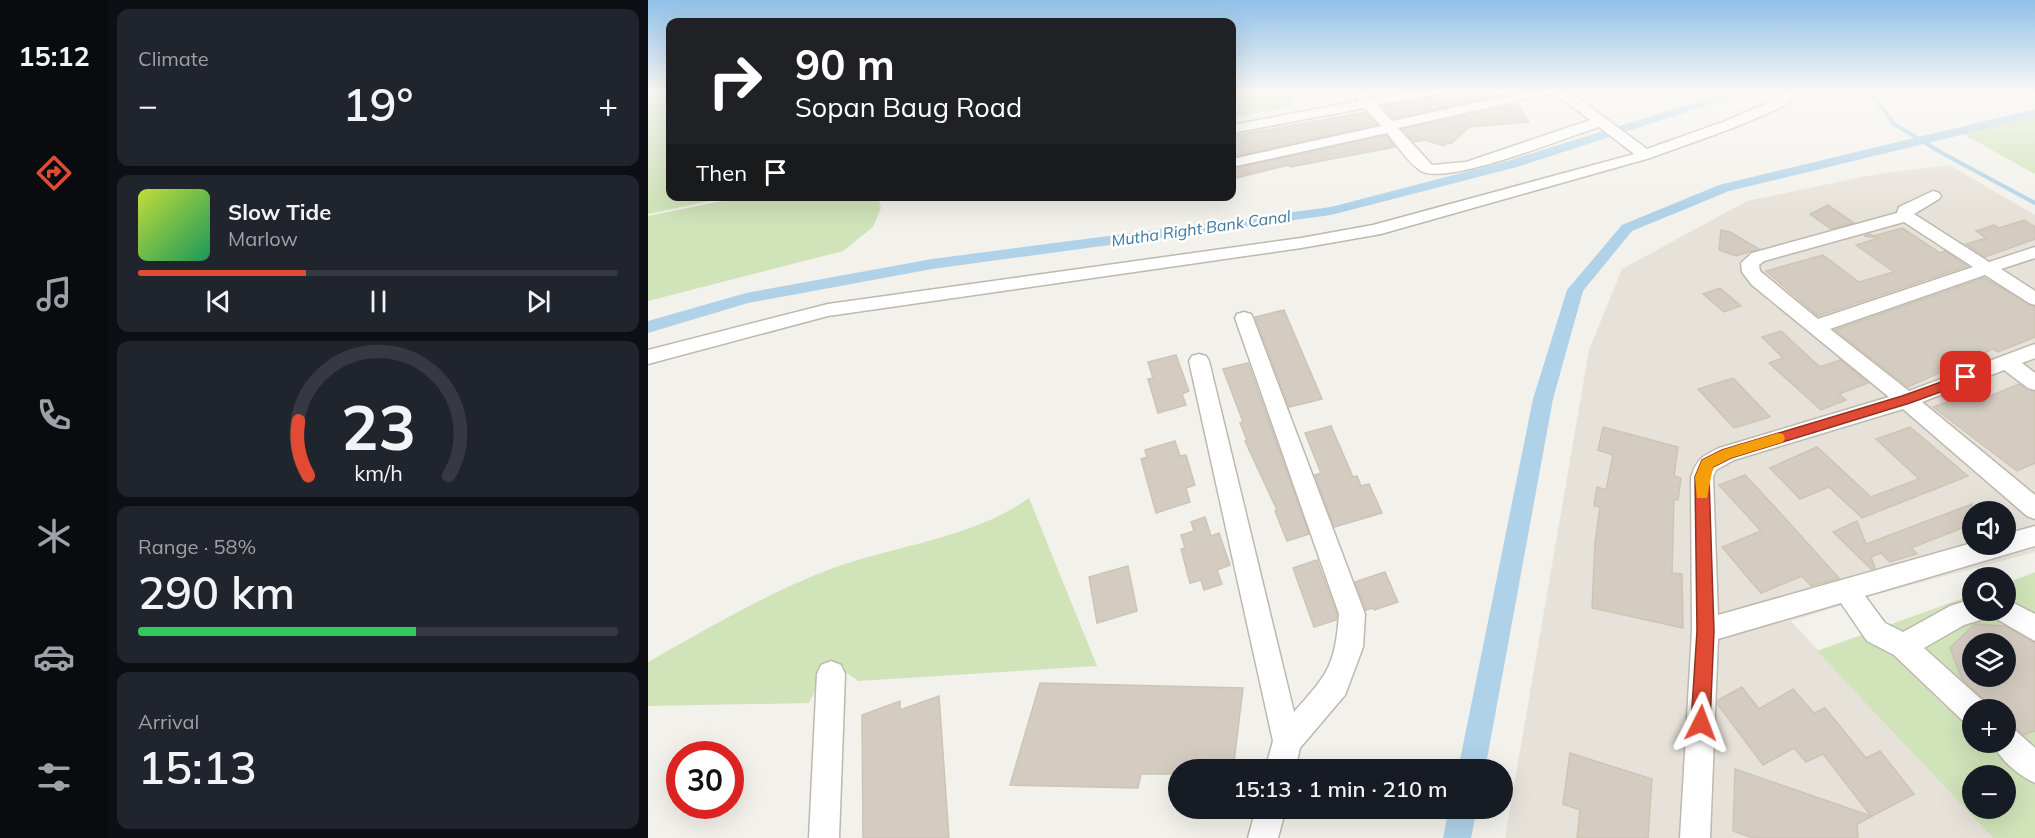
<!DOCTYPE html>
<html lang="en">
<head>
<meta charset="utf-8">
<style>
  body { margin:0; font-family:Mulish,sans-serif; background:#20242c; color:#f1f3f6; height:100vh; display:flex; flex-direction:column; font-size:22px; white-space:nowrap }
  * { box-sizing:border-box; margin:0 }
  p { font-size:20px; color:#9ea1a6 }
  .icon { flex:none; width:33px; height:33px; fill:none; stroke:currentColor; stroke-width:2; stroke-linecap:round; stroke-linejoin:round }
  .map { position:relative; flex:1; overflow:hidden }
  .panel { display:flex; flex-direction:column; gap:9px; padding:9px; background:#0d0f14; width:540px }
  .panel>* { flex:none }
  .banner { position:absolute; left:18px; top:18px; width:570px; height:183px; border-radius:12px; box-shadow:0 6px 24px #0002; background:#202124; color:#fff; overflow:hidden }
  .fabs { position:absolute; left:1314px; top:501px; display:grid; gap:12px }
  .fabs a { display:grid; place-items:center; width:54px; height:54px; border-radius:50%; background:#171b24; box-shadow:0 6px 24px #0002; font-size:30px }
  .speed { position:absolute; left:18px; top:741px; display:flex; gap:12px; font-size:30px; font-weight:700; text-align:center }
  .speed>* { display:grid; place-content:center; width:78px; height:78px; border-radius:50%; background:#171b24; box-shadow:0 6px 24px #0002; line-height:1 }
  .speed .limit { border:9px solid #d22; background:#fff; color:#111 }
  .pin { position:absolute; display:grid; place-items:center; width:51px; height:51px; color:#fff; margin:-26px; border-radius:12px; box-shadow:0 3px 9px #0006 }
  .me { position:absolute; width:66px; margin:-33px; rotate:3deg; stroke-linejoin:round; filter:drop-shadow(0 0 4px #0008) }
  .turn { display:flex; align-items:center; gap:21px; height:126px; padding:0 30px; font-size:27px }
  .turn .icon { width:78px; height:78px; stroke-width:2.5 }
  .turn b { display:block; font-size:42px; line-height:51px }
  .then { display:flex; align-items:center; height:57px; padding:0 30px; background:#0003; gap:12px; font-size:22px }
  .big { font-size:45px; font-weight:600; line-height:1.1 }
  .panel .widget { flex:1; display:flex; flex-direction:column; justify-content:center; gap:9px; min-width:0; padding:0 21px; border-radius:12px; background:#20242c }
  .panel .dial { align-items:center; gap:0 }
  .dial svg { height:156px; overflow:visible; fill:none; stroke:#363941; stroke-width:7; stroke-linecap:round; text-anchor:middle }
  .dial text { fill:#f1f3f6; stroke:none }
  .song { display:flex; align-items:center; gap:18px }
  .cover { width:72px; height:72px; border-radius:9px; background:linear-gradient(135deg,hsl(70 70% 55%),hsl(150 70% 35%)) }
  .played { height:6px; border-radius:3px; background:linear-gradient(90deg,#e14b34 35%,#363941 35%) }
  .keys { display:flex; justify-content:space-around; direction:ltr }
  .heat { display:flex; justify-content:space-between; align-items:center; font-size:33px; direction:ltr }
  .charge { height:9px; border-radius:4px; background:linear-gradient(90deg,#34c759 58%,#363941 0) }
  .trip { position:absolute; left:520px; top:759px; width:345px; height:60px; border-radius:30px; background:#171b24; box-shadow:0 6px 24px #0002; font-weight:600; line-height:60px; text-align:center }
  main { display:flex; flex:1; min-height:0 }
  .menu { display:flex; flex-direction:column; width:108px; justify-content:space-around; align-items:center; background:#090b0e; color:#9ea1a6 }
  .menu .icon { width:42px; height:42px }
  .menu .on { color:#e14b34 }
  .menu b { font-size:27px; color:#f1f3f6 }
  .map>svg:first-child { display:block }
  .residential { fill:#e7e2d9; fill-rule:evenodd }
  .green { fill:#d0e3b9; fill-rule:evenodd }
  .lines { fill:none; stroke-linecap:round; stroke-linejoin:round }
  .stream { stroke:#afd2e8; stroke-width:4 }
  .canal { fill:#afd2e8; fill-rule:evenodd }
  .building { fill:#d4ccc1; stroke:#cec4b5; stroke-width:1.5; fill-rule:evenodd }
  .minor-casing { stroke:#beb8ae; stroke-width:3 }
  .minor { fill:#fff; fill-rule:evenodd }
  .route { fill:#e14b34; stroke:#923122; stroke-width:1.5 }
  .slow { fill:#f59e0b }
  .labels { text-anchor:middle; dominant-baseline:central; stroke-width:5; stroke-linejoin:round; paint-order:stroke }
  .far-water-label { font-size:16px; font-style:italic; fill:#3d789f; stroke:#fff }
</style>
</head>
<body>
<main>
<nav class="menu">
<b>15:12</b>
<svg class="icon on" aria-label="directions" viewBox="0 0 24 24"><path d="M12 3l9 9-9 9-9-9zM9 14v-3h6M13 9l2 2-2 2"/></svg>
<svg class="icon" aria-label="music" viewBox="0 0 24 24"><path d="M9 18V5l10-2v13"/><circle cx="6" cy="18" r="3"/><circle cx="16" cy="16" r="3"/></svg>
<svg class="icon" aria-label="phone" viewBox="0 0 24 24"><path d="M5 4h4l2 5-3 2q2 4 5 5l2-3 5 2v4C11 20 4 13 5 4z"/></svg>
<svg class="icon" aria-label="climate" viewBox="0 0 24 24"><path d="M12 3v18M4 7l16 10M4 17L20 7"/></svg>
<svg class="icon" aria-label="car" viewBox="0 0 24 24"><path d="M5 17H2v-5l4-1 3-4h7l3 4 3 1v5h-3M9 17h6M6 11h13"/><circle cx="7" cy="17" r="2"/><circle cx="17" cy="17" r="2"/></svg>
<svg class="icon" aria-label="filters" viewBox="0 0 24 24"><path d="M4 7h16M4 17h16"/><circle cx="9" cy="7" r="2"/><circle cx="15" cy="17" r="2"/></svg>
</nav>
<section class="panel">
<div class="widget"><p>Climate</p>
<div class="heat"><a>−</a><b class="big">19°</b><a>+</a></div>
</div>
<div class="widget">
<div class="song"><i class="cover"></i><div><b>Slow Tide</b><p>Marlow</p></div></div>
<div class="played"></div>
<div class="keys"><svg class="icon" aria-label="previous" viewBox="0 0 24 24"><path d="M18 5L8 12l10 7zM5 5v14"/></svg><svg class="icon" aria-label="pause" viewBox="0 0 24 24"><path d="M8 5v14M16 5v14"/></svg><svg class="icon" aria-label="next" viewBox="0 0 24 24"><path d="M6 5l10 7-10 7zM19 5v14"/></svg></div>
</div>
<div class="widget dial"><svg viewBox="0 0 100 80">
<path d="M14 69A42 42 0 1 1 86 69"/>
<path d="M14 69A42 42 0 0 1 9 41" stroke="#e14b34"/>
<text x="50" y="56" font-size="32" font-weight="700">23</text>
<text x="50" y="72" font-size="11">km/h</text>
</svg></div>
<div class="widget"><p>Range · 58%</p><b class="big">290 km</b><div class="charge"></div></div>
<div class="widget"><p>Arrival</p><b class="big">15:13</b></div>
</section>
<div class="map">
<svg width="1387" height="838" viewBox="0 0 1387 838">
  <rect width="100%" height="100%" fill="#f3f1eb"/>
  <path class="residential" d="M1302,165L1387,215V552L1223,596L1143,621L1345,838H857L941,350L974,269L1099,201L1229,174ZM1324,512H1358V544H1324Z"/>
  <g class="green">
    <polygon points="0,91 22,91 22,196 80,197 0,214"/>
    <polygon points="584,91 640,91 646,106 584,118"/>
    <polygon points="1387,117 1387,174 1315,134"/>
    <polygon points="94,197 230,197 233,208 225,227 195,251 0,301 0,216"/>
    <path d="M381,498L449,666L210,681L182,661L161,703L0,706V662C57,630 114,596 175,572C243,545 320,541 381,498Z"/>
    <path d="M1387,572V838H1345L1169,651L1324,595V610H1358V583ZM1324,644H1358V676H1324ZM1324,710H1358V742H1324ZM1324,776H1358V808H1324Z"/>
  </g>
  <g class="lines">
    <polyline class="stream" points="1222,91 1246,124 1294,153 1387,203"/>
    <g class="canal">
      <polygon points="1083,91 1103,91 869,167 683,215 284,269 100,303 0,333 0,321 98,293 284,259 683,207 859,161"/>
      <polygon points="1387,109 1387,117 1081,191 984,231 935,291 905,399 837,770 810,770 885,399 919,290 974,225 1071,185"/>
      <polygon points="801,808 829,808 823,838 795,838"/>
    </g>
  </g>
  <g class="building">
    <polygon points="793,91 862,91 863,93 745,119 735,106 785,97"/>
    <polygon points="869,104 881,122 821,127 803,144 799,143 796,146 777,140 766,142 754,129"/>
    <polygon points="717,112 729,125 584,157 584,136"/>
    <polygon points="738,135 747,147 642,167 640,165 584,179 584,169"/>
    <polygon points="1180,205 1206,223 1183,229 1162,214"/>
    <polygon points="1376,220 1387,227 1387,239 1337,257 1318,244 1338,238 1328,231 1346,225 1351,228"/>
    <polygon points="1254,228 1292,253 1297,251 1319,266 1170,316 1118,271 1175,255 1211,282 1246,272 1208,245 1231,238 1216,236 1222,234 1225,236"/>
    <polygon points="1073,230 1082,232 1111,249 1088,256 1071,250"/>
    <polygon points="1336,278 1387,307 1387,337 1350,352 1345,349 1260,387 1187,330"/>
    <polygon points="1072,288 1093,306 1076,312 1055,294"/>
    <polygon points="636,310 674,399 641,407 607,317"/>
    <polygon points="1133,331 1172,367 1192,360 1220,383 1191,394 1198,400 1173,410 1121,363 1135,358 1114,337"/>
    <polygon points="528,355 541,391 534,394 538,405 510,413 500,379 505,378 500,362"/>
    <polygon points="600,363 661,534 639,541 627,511 629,510 597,441 599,440 592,423 595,422 575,369"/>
    <polygon points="1085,378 1122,417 1086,428 1050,389"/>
    <polygon points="1371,384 1387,392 1387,463 1369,471 1285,407 1328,391 1337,398"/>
    <polygon points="683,426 705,477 709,476 713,486 721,484 734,513 686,527 667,475 673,473 657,433"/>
    <polygon points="955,427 1030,447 1026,476 1033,478 1030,500 1026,499 1024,573 1034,574 1035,628 944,608 947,543 952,507 946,506 949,487 958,490 965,455 950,450"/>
    <polygon points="1262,427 1320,476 1214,518 1181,487 1152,499 1122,468 1169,447 1223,497 1271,479 1228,439"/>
    <polygon points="527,441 532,456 538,455 547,485 538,488 542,502 508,513 493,459 499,457 497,450"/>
    <polygon points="1097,475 1126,506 1191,578 1163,586 1154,576 1113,593 1074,547 1113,531 1071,485"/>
    <polygon points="1324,504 1324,538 1314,528 1263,548 1269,554 1242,562 1233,553 1223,557 1227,568 1223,569 1185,532 1209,521 1218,544"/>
    <polygon points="557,517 563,536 571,533 582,565 569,570 574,584 556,590 553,580 542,583 533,549 537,548 533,535 546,531 543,522"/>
    <polygon points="669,560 689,614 688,620 666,627 645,568"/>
    <polygon points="480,566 489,611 449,623 441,577"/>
    <polygon points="737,572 750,602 726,610 725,608 718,610 707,582"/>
    <path d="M1327,624L1357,626L1387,643V731L1375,735L1369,729L1358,725V710H1340L1335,698L1314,679L1302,648ZM1324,644H1358V676H1324Z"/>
    <polygon points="392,683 595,688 585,770 531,770 531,774 493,774 490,788 362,785"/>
    <polygon points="1094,687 1111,709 1145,689 1166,713 1177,708 1218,758 1232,751 1266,794 1209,824 1210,838 1105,838 1085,831 1087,769 1223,816 1175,754 1158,762 1146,748 1115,765 1070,705 1070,700"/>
    <polygon points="291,696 301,838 215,838 214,715 252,701 252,710"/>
    <polygon points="922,753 1004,779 1000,838 929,838 932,810 915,804"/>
  </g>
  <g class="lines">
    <g class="minor-casing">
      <g id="minor">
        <path d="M704,91H717L724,99L762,91H791L785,95L730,105L744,121L881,91H921L999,149L1075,122L1122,102L1139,91H1154L1132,108L1085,128L1002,158L733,234L653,248L180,316L0,364V350L180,304L653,238L725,225L986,154L951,127C919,137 799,186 773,171C760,163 749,145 739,133L584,167V159L733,126L717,108L584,133V125L711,101ZM906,93L942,120L818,162L784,165L750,128Z"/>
        <path d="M1285,191L1291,193L1293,196L1291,199L1266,214L1341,262L1387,247V258L1353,269L1387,291V305L1381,303L1337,275L1182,329L1261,391L1387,344V358L1374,363L1387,373V390L1380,388L1356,370L1274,402L1387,495V519L1379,516L1255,409L1086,460L1068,470L1065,477L1070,615L1324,543L1358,544V534L1387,526V546L1217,596L1237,623L1255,632L1302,606L1324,599V610H1343L1339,618L1316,625L1276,648L1334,700L1338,710H1324V724L1314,720L1246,655L1219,641L1193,603L1070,639L1062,838H1032L1044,631L1043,477C1050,458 1053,457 1071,448L1241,397L1104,285L1094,272L1093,263L1104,253L1249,213L1251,207ZM1256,222L1325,267L1170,319L1112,271L1111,265L1116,261Z"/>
        <path d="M596,312L603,314L605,318L717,614L715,647L697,695L652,748L647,770H617L625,741L541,361L544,356L551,354L558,356L561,361L646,712C680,674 687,666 691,614L587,318L589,314Z"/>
        <polygon points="1358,599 1387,614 1387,641 1347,618 1343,610 1358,610"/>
        <polygon points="183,661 193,665 197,674 191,838 161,838 169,674 173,665"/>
        <path d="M1358,727L1368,731L1387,748V783C1371,776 1351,759 1344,742H1358Z"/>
        <polygon points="608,808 638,808 630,838 600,838"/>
      </g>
    </g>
    <use href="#minor" class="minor"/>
  </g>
  <linearGradient id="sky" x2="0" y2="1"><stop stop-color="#91c0e8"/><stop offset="0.44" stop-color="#faf9f6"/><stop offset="1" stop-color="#faf9f6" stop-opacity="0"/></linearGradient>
  <rect width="1387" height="209" fill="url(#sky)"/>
  <polygon class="route" points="1318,373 1323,374 1325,377 1323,381 1262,403 1083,458 1065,467 1061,477 1066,631 1062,723 1059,729 1053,732 1046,729 1043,723 1049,631 1047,477 1054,460 1074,450 1254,396"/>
  <polygon class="slow" points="1130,433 1135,434 1137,438 1135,442 1083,458 1065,467 1059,498 1049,498 1047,477 1054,460 1074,450"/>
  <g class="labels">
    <g class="far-water-label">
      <text transform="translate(553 228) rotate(-8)">Mutha Right Bank Canal</text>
    </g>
  </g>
</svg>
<div class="fabs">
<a><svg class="icon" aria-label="sound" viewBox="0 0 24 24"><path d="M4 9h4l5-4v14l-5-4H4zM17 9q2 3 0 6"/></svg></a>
<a><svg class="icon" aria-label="search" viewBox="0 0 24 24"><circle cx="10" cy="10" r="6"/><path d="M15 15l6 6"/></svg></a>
<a><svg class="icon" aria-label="layers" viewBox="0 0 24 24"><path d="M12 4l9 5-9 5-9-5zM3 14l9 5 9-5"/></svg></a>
<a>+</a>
<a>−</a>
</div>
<div class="speed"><div class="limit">30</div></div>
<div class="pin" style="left:1318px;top:377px;background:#d93025"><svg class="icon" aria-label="arrive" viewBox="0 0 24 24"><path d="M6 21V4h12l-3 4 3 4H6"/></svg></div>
<svg class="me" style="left:1053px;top:723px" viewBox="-20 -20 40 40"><path d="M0-17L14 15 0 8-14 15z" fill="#e14b34" stroke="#fff" stroke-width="4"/></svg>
<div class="trip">15:13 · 1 min · 210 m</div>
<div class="banner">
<div class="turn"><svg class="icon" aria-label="right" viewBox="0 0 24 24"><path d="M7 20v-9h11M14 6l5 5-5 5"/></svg><div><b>90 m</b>Sopan Baug Road</div></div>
<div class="then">Then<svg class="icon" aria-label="arrive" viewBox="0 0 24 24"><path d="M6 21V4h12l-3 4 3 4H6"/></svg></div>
</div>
</div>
</main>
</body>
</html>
